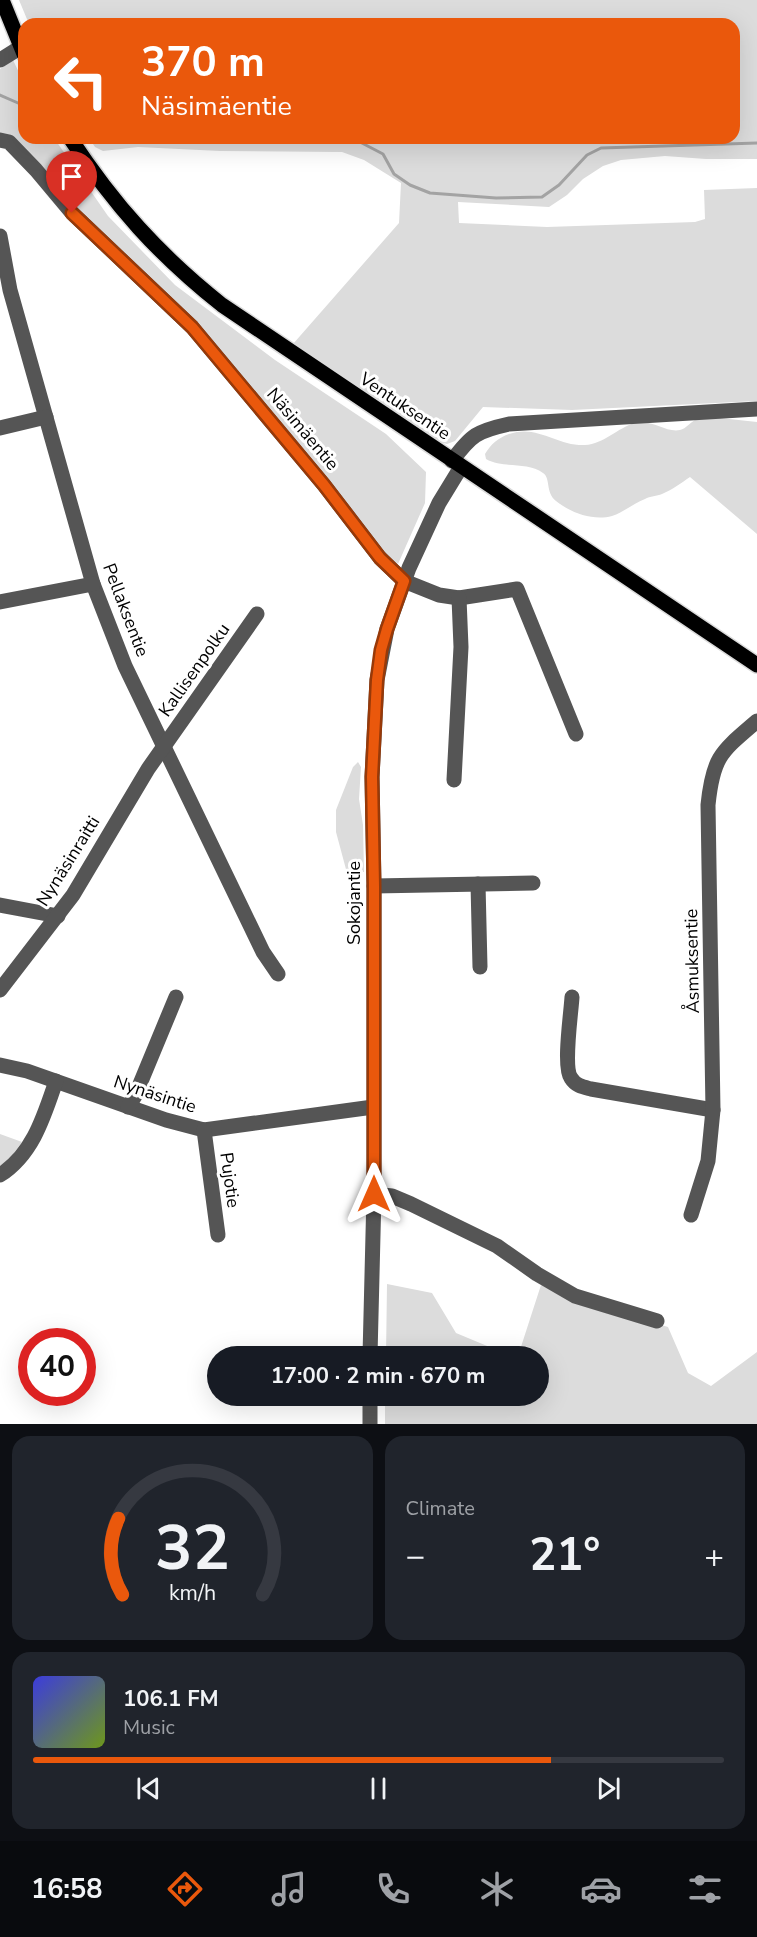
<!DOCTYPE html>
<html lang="en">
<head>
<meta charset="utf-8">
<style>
  body { margin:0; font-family:"Nunito Sans",sans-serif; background:#20242c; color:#f1f3f6; height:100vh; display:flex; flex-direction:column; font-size:22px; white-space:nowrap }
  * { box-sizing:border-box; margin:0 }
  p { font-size:20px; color:#9ea1a6 }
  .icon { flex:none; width:33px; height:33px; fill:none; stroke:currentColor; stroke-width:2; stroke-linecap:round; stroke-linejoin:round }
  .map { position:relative; height:1424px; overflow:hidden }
  .drawer { display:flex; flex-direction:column; gap:12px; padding:12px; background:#0d0f14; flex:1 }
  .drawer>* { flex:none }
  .hud { position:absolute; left:18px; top:18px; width:722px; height:126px; border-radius:18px; box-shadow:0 6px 24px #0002; background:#ea580c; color:#fff; overflow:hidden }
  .speed { position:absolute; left:18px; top:1328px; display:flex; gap:12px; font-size:30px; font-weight:700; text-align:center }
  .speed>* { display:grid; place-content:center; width:78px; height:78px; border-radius:50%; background:#171b24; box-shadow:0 6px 24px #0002; line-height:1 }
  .speed .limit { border:9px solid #d22; background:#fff; color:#111 }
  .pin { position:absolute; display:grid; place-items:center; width:51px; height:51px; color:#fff; margin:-62px -26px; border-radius:50% 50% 50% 0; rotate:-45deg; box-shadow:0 0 6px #0007 }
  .pin .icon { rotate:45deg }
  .me { position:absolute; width:66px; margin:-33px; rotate:0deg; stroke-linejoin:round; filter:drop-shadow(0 0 4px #0008) }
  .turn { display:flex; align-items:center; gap:21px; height:126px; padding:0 24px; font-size:27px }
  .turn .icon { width:78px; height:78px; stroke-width:2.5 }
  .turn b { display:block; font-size:42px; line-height:51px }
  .big { font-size:45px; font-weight:700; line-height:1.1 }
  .drawer .card { flex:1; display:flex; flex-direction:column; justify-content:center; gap:9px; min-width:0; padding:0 21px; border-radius:18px; background:#20242c }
  .drawer .dial { align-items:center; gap:0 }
  .dial svg { height:156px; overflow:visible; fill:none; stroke:#363941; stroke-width:7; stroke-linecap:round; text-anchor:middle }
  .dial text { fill:#f1f3f6; stroke:none }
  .song { display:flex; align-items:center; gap:18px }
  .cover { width:72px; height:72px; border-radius:9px; background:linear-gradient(135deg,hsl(240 70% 55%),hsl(80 70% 35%)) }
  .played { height:6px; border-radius:3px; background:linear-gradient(90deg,#ea580c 75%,#363941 75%) }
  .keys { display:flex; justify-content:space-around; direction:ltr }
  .heat { display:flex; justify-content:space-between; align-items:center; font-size:33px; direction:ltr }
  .drawer .tiles { flex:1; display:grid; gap:12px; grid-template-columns:1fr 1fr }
  .card:last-child { grid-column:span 2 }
  .trip { position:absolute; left:207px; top:1346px; width:342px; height:60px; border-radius:30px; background:#171b24; box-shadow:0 6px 24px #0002; font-weight:700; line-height:60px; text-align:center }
  .tab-bar { display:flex; height:96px; justify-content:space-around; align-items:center; background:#090b0e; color:#9ea1a6 }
  .tab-bar .icon { width:42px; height:42px }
  .tab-bar .current { color:#ea580c }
  .tab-bar b { font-size:27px; color:#f1f3f6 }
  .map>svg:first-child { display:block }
  .green { fill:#dcdcdc }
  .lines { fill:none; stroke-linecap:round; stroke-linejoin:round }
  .stream { stroke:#a3a3a3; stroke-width:3 }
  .major-casing { stroke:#dbdbdb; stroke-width:18 }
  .minor { stroke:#555; stroke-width:15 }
  .major { stroke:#000; stroke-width:15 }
  .route-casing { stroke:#983908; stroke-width:15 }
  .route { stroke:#ea580c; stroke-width:10 }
  .labels { text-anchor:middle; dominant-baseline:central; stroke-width:6; stroke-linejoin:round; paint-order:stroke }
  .street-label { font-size:18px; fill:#000; stroke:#fff }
</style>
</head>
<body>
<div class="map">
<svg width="757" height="1424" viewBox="0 0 757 1424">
  <rect width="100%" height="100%" fill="#fff"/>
  <g class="green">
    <polygon points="19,0 757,0 757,159 706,159 665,156 621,160 603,166 583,179 567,195 549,207 458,202 459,223 547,227 695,222 705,219 704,190 757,188 757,401 572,410 483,407 455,441 447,444 439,442 293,344 399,223 401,183 364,160 342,152 220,151 138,147 103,151 95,147 89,138 734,138 734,24 29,24"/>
    <polygon points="13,60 24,83 24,138 54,138 108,216 175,285 275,360 386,434 426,472 425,503 398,564 386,555 329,480 0,136 0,69"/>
    <path d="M699,418H720L757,422V534L690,477C681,483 672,490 662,494C657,496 650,496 645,499C634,503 624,512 612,516C593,521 571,513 556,501C545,492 551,478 543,473C527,461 503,469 486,459L485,454C491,444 498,438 509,434C538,424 556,446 585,445C604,444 617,428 635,423C652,419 666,433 680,430C686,429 691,421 699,418Z"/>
    <polygon points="358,762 361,767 359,799 363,825 364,872 347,873 336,832 336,810 353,767"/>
    <polygon points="0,1134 22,1142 11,1157 0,1167"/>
    <polygon points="387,1284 432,1293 456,1333 511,1356 386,1356"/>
    <polygon points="541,1285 561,1295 668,1327 688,1373 711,1386 757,1352 757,1424 385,1424 385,1395 538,1395 538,1356 518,1356"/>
  </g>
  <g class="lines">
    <g class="stream">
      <polyline points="0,95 18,103 24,100"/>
      <polyline points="360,142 383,154 394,174 410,185 430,193 496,198 542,197 559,185 587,155 601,148 757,143"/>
    </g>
    <g class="major-casing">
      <g id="major">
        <polyline points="2,0 24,54"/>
        <path d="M70,138C114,205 159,255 222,305L757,665"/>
      </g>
    </g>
    <g class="minor">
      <polyline points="0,60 21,47"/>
      <polyline points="0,140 9,142 36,170 72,213 192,327 324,485 380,558 404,581 439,595 459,598 517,589 576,734"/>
      <polyline points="0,236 10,290 93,584 125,666 263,952 278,974"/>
      <polyline points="0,428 46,417"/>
      <path d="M452,461C471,435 477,431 509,424L757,409"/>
      <polyline points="0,602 93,584"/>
      <polyline points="454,780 461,647 459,598"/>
      <polyline points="478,884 480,967"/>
      <polyline points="374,886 533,883"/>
      <polyline points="0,905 58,916"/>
      <polyline points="0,990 73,895 148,769 257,614"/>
      <path d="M572,997C571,1014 563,1067 571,1078C576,1086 583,1087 591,1089L713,1110"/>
      <polyline points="0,1065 27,1071 166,1120 204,1130 373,1107"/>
      <polyline points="128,1107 135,1096 176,997"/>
      <polyline points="204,1130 218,1235"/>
      <path d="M0,1175C33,1154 44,1116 56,1081"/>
      <polyline points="374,1194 392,1196 411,1204 497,1246 537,1274 575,1296 657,1321"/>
      <path d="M691,1215L708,1161L713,1110L708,805C713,756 721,752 757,721"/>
      <polyline points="370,1356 374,1194 374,886 372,777 377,680 387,629 409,568 439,503 461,467"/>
      <polyline points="370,1395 370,1424"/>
    </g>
    <use href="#major" class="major"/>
  </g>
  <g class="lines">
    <g class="route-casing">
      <polyline id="route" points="72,213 192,327 324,485 380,558 404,581 387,629 381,650 377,680 372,777 374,886 374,1194"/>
    </g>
    <use href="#route" class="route"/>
  </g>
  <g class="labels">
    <g class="street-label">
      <text transform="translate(405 406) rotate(34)">Ventuksentie</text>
      <text transform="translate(303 429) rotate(50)">Näsimäentie</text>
      <text transform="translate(126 610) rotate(69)">Pellaksentie</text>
      <text transform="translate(194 670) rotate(-55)">Kallisenpolku</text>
      <text transform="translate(68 861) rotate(-58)">Nynäsinraitti</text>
      <text transform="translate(354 903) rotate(-90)">Sokojantie</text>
      <text transform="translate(692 961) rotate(-91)">Åsmuksentie</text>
      <text transform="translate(155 1094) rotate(18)">Nynäsintie</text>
      <text transform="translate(230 1180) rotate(82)">Pujotie</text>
    </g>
  </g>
</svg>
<div class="speed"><div class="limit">40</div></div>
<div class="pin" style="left:72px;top:213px;background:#d93025"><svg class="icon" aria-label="arrive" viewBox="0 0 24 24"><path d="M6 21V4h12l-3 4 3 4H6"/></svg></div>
<svg class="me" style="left:374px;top:1194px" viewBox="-20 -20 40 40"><path d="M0-17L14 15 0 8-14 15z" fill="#ea580c" stroke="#fff" stroke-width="4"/></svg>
<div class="trip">17:00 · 2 min · 670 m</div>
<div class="hud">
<div class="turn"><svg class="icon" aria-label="left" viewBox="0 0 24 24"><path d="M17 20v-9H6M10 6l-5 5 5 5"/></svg><div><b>370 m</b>Näsimäentie</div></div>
</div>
</div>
<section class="drawer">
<div class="tiles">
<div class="card dial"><svg viewBox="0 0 100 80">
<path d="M14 69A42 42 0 1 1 86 69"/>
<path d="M14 69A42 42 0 0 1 12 30" stroke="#ea580c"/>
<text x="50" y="56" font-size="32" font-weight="700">32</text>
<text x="50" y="72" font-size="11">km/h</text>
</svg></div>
<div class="card"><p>Climate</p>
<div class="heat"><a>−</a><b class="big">21°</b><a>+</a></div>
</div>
<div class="card">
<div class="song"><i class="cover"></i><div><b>106.1 FM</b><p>Music</p></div></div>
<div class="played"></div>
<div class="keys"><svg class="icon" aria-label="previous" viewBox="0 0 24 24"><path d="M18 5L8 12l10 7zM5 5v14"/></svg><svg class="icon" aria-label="pause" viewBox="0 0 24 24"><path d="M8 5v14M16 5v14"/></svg><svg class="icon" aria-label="next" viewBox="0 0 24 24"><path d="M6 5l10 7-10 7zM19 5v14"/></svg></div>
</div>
</div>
</section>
<nav class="tab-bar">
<b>16:58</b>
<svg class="icon current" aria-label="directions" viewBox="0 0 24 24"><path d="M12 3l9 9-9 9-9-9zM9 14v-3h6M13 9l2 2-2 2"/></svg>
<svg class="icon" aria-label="music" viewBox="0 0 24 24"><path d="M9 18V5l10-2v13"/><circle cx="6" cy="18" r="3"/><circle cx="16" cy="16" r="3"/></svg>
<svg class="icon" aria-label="phone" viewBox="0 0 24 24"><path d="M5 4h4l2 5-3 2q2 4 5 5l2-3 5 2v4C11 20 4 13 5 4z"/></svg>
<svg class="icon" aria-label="climate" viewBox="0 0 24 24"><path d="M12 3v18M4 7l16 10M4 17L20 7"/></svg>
<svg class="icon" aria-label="car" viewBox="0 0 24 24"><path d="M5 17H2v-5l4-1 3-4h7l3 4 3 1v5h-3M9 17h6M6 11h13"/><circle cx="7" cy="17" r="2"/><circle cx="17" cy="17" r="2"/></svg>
<svg class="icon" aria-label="filters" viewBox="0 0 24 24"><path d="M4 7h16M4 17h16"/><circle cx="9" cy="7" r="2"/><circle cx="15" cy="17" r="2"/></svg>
</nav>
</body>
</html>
